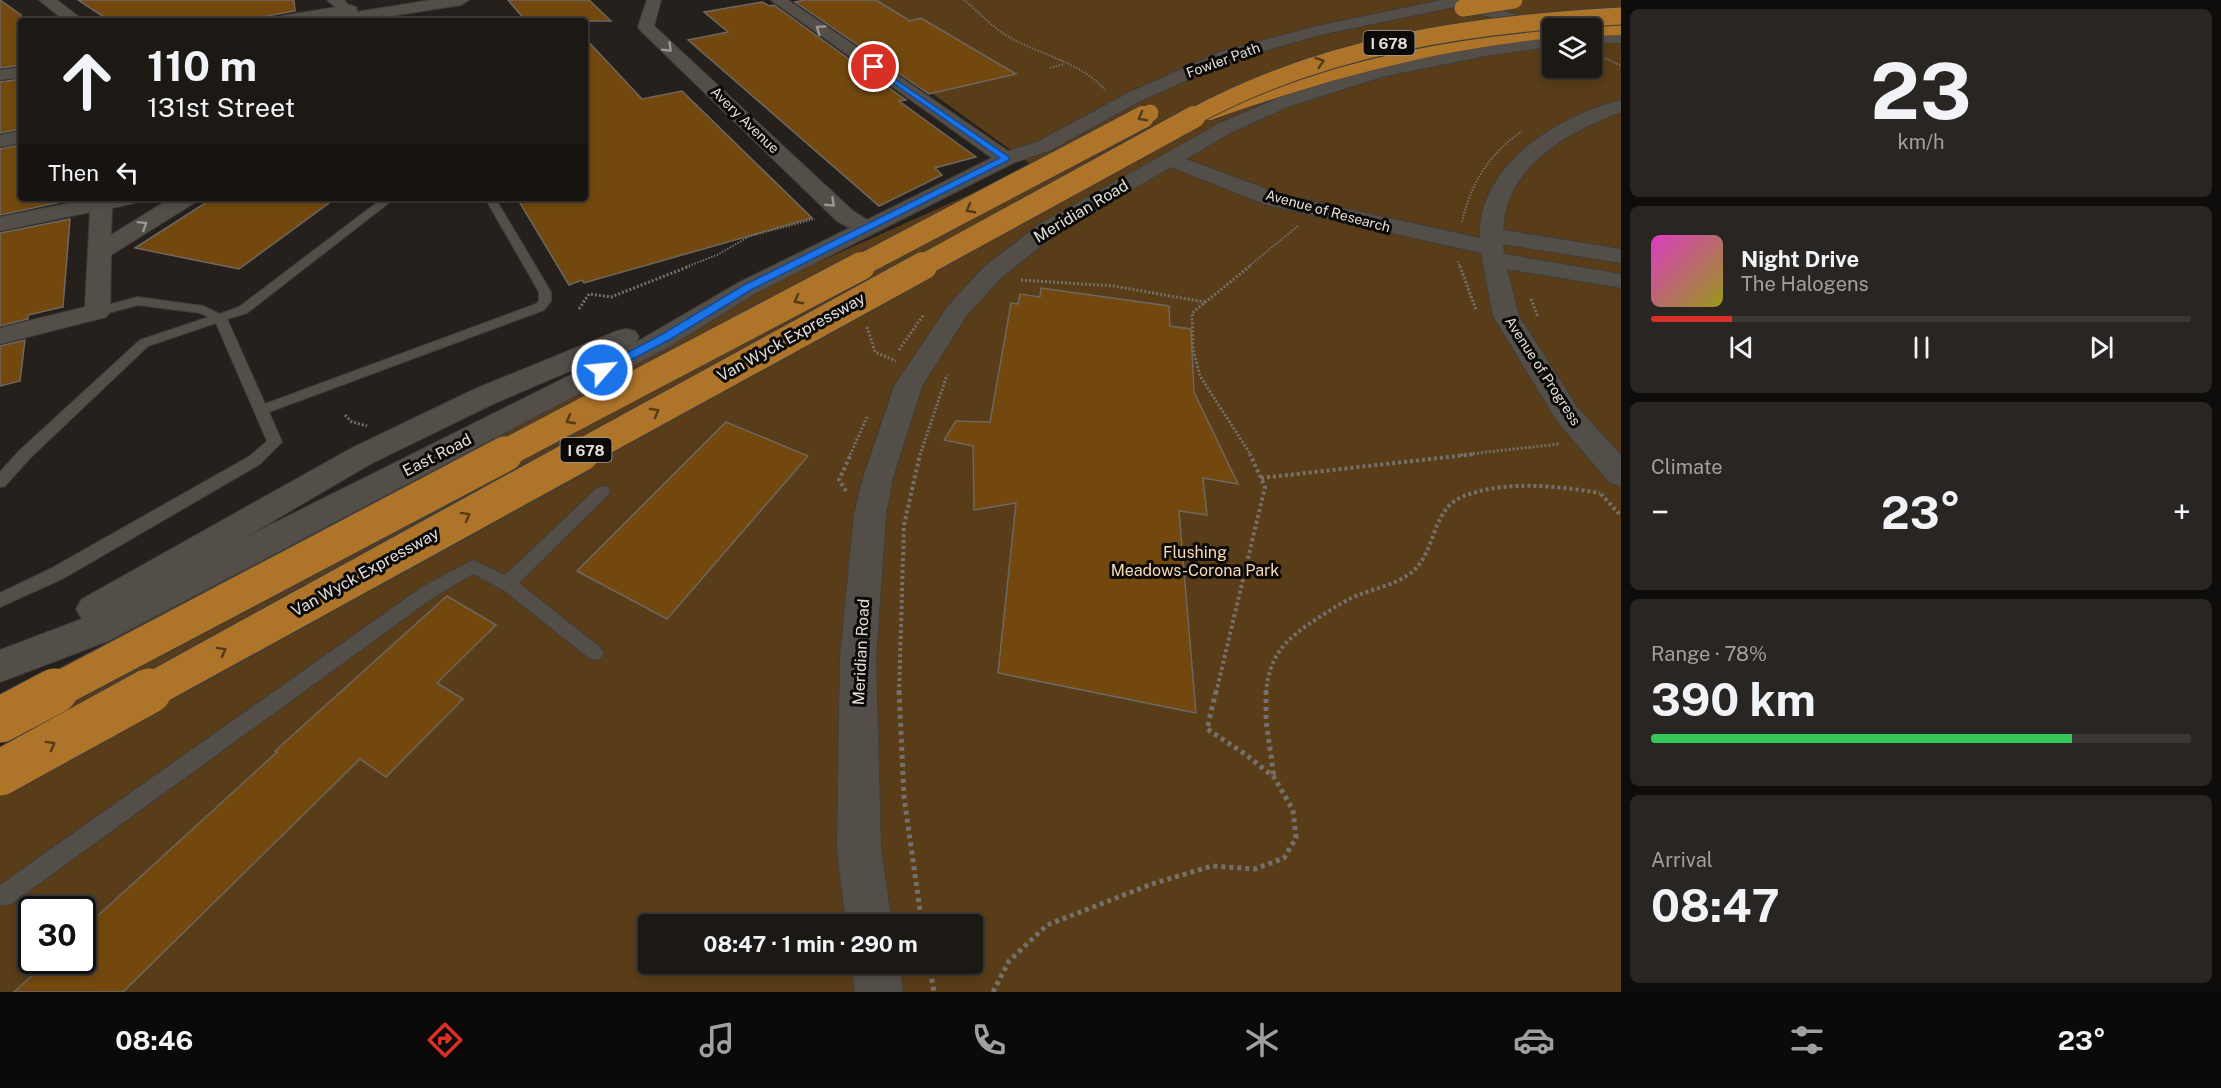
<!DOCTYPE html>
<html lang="en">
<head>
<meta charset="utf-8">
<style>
  body { margin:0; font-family:"Public Sans",sans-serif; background:#292522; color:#f1f3f6; height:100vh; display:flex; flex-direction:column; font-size:22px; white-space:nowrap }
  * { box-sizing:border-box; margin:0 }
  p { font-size:20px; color:#a0a0a0 }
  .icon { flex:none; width:33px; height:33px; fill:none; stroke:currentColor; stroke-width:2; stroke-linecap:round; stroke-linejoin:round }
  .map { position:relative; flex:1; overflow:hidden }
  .sheet { display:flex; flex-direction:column; gap:9px; padding:9px; background:#0f0d0b; width:600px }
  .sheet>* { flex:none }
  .guide { position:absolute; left:18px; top:18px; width:570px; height:183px; border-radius:6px; box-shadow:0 3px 9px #0003,0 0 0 2px #3a3734; background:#1c1814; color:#f1f3f6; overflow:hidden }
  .fabs { position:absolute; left:1542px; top:18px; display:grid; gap:12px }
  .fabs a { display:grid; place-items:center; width:60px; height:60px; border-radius:6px; background:#1c1814; box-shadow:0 3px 9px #0003,0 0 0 2px #3a3734; font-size:30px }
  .speed { position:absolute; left:18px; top:896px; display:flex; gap:12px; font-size:30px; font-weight:700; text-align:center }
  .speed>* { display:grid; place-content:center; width:78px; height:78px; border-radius:50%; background:#1c1814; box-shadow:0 3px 9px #0003,0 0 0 2px #3a3734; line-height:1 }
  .speed .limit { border:3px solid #111; border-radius:9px; background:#fff; color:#111 }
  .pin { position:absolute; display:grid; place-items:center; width:51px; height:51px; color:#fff; margin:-26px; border:3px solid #fff; border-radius:50%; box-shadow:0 2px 6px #0007 }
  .me { position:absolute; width:66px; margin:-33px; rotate:63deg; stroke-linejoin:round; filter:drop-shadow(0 0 4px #0008) }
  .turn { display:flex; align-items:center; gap:21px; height:126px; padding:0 30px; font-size:27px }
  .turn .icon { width:78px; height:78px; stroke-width:2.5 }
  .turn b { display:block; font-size:42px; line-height:51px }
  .then { display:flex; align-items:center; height:57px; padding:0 30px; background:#0003; gap:12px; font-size:22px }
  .big { font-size:45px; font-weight:700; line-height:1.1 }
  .sheet .card { flex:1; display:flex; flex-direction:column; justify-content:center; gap:9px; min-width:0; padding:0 21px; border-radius:9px; background:#292522 }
  .sheet .dial { align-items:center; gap:0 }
  .dial b { font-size:78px; line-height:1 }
  .song { display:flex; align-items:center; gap:18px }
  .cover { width:72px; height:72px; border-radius:9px; background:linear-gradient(135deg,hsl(310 70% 55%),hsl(60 70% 35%)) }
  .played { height:6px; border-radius:3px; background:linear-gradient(90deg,#d93025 15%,#3a3734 15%) }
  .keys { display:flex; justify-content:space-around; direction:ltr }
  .heat { display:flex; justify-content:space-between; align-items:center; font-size:33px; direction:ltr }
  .charge { height:9px; border-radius:4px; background:linear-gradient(90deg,#34c759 78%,#3a3734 0) }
  .trip { position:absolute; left:638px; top:914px; width:345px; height:60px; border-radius:6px; background:#1c1814; box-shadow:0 3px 9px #0003,0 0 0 2px #3a3734; font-weight:700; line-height:60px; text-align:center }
  .tabs { display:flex; height:96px; justify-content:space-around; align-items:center; background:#0b0a08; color:#a0a0a0 }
  .tabs .icon { width:42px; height:42px }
  .tabs .current { color:#d93025 }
  .tabs b { font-size:27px; color:#f1f3f6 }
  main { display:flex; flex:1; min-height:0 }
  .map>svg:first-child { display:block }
  .green { fill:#593c18; fill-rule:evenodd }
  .building { fill:#72480f; stroke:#6d6761; stroke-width:1.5 }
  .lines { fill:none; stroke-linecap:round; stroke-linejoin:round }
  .lane-casing { stroke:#413d39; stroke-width:2 }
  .street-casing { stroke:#413d39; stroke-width:2 }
  .secondary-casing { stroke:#413d39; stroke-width:2 }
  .highway-casing { stroke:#413d39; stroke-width:2 }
  .path-far3 { stroke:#74706b; stroke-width:2; stroke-dasharray:1.5 1.5; stroke-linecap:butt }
  .path-far2 { stroke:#74706b; stroke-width:3; stroke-dasharray:2 2; stroke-linecap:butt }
  .path-far1 { stroke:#74706b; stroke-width:4; stroke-dasharray:3 3; stroke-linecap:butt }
  .path { stroke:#74706b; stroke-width:5; stroke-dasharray:4 4; stroke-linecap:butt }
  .lane { fill:#544e49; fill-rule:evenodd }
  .street { fill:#544e49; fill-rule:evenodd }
  .secondary { fill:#544e49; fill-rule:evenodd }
  .highway { fill:#ae742a; fill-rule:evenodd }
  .highway-bridge-far4-casing { stroke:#413d39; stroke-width:19; stroke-linecap:butt }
  .highway-bridge-far3-casing { stroke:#413d39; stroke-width:24; stroke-linecap:butt }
  .highway-bridge-far2-casing { stroke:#413d39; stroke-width:30; stroke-linecap:butt }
  .highway-bridge-far1-casing { stroke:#413d39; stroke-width:38; stroke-linecap:butt }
  .highway-bridge-casing { stroke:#413d39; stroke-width:47; stroke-linecap:butt }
  .highway-bridge-far4 { stroke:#ae742a; stroke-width:17 }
  .highway-bridge-far3 { stroke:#ae742a; stroke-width:22 }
  .highway-bridge-far2 { stroke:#ae742a; stroke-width:28 }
  .highway-bridge-far1 { stroke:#ae742a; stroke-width:35 }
  .highway-bridge { stroke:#ae742a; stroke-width:45 }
  .oneway { stroke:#9b9692 }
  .oneway2 { stroke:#553a17 }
  .route { fill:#1a73e8; stroke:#114b97; stroke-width:1.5 }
  .labels { text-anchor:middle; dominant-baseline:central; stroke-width:6; stroke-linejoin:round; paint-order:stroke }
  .far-street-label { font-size:14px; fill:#e2dfdb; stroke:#0c0a08 }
  .shield { fill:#0c0a08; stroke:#a29f9c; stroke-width:1.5 }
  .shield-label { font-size:15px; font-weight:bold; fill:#e2dfdb }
  .street-label { font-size:16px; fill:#e2dfdb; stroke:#0c0a08 }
  .park-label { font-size:16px; fill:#f9d9b8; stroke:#0c0a08 }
</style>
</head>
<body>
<main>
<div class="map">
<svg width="1621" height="992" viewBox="0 0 1621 992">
  <rect width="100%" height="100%" fill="#25201b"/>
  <path class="green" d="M802,0H1621V992H0V748L109,639L763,287L1033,166ZM1552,28H1592V68H1552ZM32,909H82V960H32ZM648,924H972V963H648Z"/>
  <g class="building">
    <polygon points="0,0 21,15 21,65 0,68"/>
    <polygon points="78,0 294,0 295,11 240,21 110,21"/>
    <polygon points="508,0 589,0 611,21 526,21"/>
    <polygon points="805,0 876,0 910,21 921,18 1016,74 929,94 795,2"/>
    <polygon points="762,2 769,6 774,5 906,100 899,101 976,157 935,168 942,175 879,206 688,40 728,32 704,12"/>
    <polygon points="585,38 642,99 682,91 812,218 584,283 582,280 569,285 517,198 585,198"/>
    <polygon points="21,79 21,129 0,133 0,82"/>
    <polygon points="21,145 21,198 71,198 71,200 0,215 0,149"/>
    <polygon points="213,198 336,198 239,269 135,248"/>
    <polygon points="70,219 63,307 28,315 28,319 0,326 0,233"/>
    <polygon points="1041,288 1169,306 1170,326 1191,329 1194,392 1238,484 1203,478 1207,515 1179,511 1196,713 998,673 1016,503 974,510 973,446 944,440 956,421 990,422 1011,303 1018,304 1020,294 1040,297"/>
    <polygon points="25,340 20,381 0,386 0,346"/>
    <polygon points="726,422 808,456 667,619 577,571"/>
    <polygon points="447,596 496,625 437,683 463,699 386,777 360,759 123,992 14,992 49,960 82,960 82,930 277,752 275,751"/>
  </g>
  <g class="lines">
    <g class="lane-casing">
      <g id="lane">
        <polygon points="383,198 395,198 247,313 227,319 265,404 536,304 539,301 539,292 485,198 495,198 551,292 551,301 544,310 269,412 282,442 260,464 64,578 0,607 0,593 52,568 250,456 267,441 216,323 148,346 29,459 5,486 0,487 0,472 19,451 140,340 209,317 200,313 138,305 97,316 91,312 93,309 138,297 203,306 220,314 239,307"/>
        <polygon points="603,486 608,487 610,491 608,495 519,583 601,648 604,653 601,658 595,660 589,658 505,591 473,574 434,597 11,904 0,905 0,885 422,587 473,560 505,575 598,487"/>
      </g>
    </g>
    <g class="street-casing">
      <g id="street">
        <polygon points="327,0 344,0 362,21 346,21 339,10"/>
        <path d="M647,0H661L654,26L853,211L867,220L992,158L771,0H788L1008,151L1037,142L1128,93L1220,52L1317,26L1442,0H1464L1554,25L1556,28L1548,33L1454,7L1320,35L1232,60L1140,101L1051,150L1013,163L756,293L674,344L108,641L0,682V650L82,619L76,609L82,599L350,449L475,389L617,331L626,329L635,331L639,337L635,343L738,283L850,228L837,221L640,30L638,27ZM635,343L244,538L372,463L495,403Z"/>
        <rect x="1592" y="33" width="29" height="10"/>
        <path d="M1552,37V47L1490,55L1385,76L1290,106L1232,132L1186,159L1283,195L1480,238C1477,165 1558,116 1621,100V112C1568,132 1505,166 1503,230L1621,249V263L1503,244L1504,254L1621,274V288L1507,269L1519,316L1577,407L1621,455V486L1610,483L1557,421L1493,316L1481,253L1267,205L1171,167L1054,235L1001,278L967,315L922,386L892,481L886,515L876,658L881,849L892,924H846L837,849L840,658L854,515L862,481L894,386L948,306L983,268L1038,225L1218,124L1278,98L1375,68L1490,45Z"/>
        <polygon points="21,131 21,143 0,147 0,135"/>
        <polygon points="95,198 138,198 135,203 112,208 111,235 171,198 197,198 194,203 111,255 110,312 106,317 0,344 0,328 85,307 90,212 0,231 0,217"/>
        <polygon points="851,963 899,963 903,992 855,992"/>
      </g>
    </g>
    <g class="secondary-casing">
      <g id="secondary">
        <polygon points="39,0 57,0 84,21 65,21"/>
        <polygon points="431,0 469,0 461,5 360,21 273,21 281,16 350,5 356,7 357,12"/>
        <polygon points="21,67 21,77 0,80 0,70"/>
        <polygon points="91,198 113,198 109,208 101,210 93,208 90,203"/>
      </g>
    </g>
    <g class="highway-casing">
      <g id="highway">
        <polygon points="1621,25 1621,35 1592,36 1592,28 1585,28 1592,26"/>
        <path d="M1552,28H1554L1552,38C1432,50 1324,80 1211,120H1197L1194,116L1197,112C1313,71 1429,40 1552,28Z"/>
      </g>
    </g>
    <g class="path-far3">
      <path d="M964,0C979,12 991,26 1007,36C1039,55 1080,61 1105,90"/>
      <polyline points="1603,57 1621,66"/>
      <polyline points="1050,68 1064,64"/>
      <path d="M1462,222C1471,183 1489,154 1522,131"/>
      <polyline points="1458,261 1460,267"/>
      <polyline points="686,267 717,255 750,236 815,219"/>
      <polyline points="1248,267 1298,226"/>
    </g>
    <g class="path-far2">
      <polyline points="1250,266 1192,313 1193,349 1200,376 1251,455"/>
      <polyline points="1460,266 1476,310"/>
      <polyline points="1021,280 1113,286 1205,302"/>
      <polyline points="1531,299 1538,317"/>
      <polyline points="579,309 589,294 611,297 690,266"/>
      <polyline points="867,327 875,352 896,361"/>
      <polyline points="899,350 924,314"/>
      <polyline points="345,415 352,422 367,426"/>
      <polyline points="850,455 867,417"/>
      <polyline points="920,455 947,375"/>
      <polyline points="1461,455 1559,444"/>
    </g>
    <g class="path-far1">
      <polyline points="1261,478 1475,454"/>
      <polyline points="846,491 839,480 851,454"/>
      <polyline points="1601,494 1621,516"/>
      <polyline points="899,693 904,525 920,454"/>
      <polyline points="1216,693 1265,487 1250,454"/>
      <path d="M1266,693C1269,654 1287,638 1318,618C1331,610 1343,601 1358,595C1374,589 1393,585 1408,575C1438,555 1429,509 1464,496C1506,480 1557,486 1600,493"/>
    </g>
    <g class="path">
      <polyline points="899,691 904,797 922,924"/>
      <polyline points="1266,691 1266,721 1274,777"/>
      <polyline points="929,963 934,992"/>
      <polyline points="993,992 1009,961 1047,925 1152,884 1212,866 1255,869 1284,858 1296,838 1293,810 1274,777 1245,754 1207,729 1216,691"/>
    </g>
    <use href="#lane" class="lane"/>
    <use href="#street" class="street"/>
    <use href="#secondary" class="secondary"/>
    <use href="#highway" class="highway"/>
    <g class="highway-bridge-far4-casing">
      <g id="highway-bridge-far4">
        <polyline points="1463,8 1514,0"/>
        <polyline points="1140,118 1150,113"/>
        <path d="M1191,118C1324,45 1471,24 1621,16"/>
      </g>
    </g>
    <g class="highway-bridge-far3-casing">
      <g id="highway-bridge-far3">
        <polyline points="858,267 1143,117"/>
        <polyline points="920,267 1194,117"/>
      </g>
    </g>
    <g class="highway-bridge-far2-casing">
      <g id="highway-bridge-far2">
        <polyline points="502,455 861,266"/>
        <polyline points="578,455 923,266"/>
      </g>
    </g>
    <g class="highway-bridge-far1-casing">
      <g id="highway-bridge-far1">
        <polyline points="52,693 505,454"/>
        <polyline points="146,693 581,454"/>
      </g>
    </g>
    <g class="highway-bridge-casing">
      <g id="highway-bridge">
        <polyline points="0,720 55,691"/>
        <polyline points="0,773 149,691"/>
      </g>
    </g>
    <use href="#highway-bridge-far4" class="highway-bridge-far4"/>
    <use href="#highway-bridge-far3" class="highway-bridge-far3"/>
    <use href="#highway-bridge-far2" class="highway-bridge-far2"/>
    <use href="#highway-bridge-far1" class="highway-bridge-far1"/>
    <use href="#highway-bridge" class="highway-bridge"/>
  </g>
  <defs><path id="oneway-chevron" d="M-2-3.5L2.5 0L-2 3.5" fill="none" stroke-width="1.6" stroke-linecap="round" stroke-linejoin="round" transform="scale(1.5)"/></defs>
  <g class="oneway">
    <use href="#oneway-chevron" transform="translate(820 29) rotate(-145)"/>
    <use href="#oneway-chevron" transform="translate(668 48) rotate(44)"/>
    <use href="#oneway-chevron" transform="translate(831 203) rotate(44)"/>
    <use href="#oneway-chevron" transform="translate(143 225) rotate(-32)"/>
  </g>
  <g class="oneway2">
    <use href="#oneway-chevron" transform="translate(1320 62) rotate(-17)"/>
    <use href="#oneway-chevron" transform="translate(1142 117) rotate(152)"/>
    <use href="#oneway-chevron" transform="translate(970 209) rotate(152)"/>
    <use href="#oneway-chevron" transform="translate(798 300) rotate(152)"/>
    <use href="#oneway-chevron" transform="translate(655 412) rotate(-29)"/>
    <use href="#oneway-chevron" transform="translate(570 420) rotate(152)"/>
    <use href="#oneway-chevron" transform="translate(466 516) rotate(-29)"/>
    <use href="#oneway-chevron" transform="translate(222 651) rotate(-29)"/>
    <use href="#oneway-chevron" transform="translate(51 745) rotate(-29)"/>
  </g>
  <polygon class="route" points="874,65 1009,157 1009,160 751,290 669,340 606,373 598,373 598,368 661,335 744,285 1000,158 872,68"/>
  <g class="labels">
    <g class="far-street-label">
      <text transform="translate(1223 60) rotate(-20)">Fowler Path</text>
      <text transform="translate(745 120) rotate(44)">Avery Avenue</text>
      <text transform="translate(1328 211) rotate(15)">Avenue of Research</text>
      <text transform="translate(1543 371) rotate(57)">Avenue of Progress</text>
    </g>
    <g class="shield">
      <rect x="1363.5" y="31" width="51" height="24" rx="4.5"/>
      <rect x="560.5" y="438" width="51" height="24" rx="4.5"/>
    </g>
    <g class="shield-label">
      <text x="1389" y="43">I 678</text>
      <text x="586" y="450">I 678</text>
    </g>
    <g class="street-label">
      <text transform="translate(1081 211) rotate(-31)">Meridian Road</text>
      <text transform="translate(791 337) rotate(-29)">Van Wyck Expressway</text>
      <text transform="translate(437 455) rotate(-27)">East Road</text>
      <text transform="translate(365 572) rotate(-29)">Van Wyck Expressway</text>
      <text transform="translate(861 652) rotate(-87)">Meridian Road</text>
    </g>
    <g class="park-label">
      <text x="1195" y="552">Flushing<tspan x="1195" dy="18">Meadows-Corona Park</tspan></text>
    </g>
  </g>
</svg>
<div class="fabs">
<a><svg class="icon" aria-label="layers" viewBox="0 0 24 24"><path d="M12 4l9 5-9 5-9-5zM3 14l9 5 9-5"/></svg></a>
</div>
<div class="speed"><div class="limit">30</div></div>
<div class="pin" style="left:874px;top:67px;background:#d93025"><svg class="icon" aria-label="arrive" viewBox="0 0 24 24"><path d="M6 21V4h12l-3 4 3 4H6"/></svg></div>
<svg class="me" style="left:602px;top:370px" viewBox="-20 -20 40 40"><circle r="17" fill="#1a73e8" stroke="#fff" stroke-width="3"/><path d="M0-11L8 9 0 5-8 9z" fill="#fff"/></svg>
<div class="trip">08:47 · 1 min · 290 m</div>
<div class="guide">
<div class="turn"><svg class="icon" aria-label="ahead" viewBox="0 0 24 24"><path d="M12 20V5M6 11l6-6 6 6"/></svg><div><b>110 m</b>131st Street</div></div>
<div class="then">Then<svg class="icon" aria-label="left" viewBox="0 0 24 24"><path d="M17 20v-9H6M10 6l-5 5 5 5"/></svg></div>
</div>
</div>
<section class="sheet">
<div class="card dial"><b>23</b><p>km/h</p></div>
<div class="card">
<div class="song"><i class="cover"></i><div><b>Night Drive</b><p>The Halogens</p></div></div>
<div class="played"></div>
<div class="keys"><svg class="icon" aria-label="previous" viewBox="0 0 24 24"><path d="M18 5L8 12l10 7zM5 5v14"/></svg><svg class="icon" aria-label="pause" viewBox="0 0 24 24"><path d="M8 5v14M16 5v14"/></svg><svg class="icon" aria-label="next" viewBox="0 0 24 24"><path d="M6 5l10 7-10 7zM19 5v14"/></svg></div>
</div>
<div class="card"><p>Climate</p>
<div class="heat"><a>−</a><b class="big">23°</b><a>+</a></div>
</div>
<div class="card"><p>Range · 78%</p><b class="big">390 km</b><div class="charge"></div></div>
<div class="card"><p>Arrival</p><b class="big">08:47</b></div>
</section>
</main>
<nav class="tabs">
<b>08:46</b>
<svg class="icon current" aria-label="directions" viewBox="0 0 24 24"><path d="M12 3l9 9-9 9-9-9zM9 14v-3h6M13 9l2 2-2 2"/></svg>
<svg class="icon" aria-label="music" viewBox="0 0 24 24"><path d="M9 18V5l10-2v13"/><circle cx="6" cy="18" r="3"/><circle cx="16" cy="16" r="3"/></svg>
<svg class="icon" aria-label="phone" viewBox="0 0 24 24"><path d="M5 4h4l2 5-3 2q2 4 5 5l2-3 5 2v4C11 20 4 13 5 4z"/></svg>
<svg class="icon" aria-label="climate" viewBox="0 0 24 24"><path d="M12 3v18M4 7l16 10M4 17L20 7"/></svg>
<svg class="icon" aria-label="car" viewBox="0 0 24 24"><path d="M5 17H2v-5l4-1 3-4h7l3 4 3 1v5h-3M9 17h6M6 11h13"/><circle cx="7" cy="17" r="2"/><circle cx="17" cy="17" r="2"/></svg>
<svg class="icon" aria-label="filters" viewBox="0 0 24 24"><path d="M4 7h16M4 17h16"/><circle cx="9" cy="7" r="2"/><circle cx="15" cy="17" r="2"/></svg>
<b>23°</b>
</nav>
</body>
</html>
